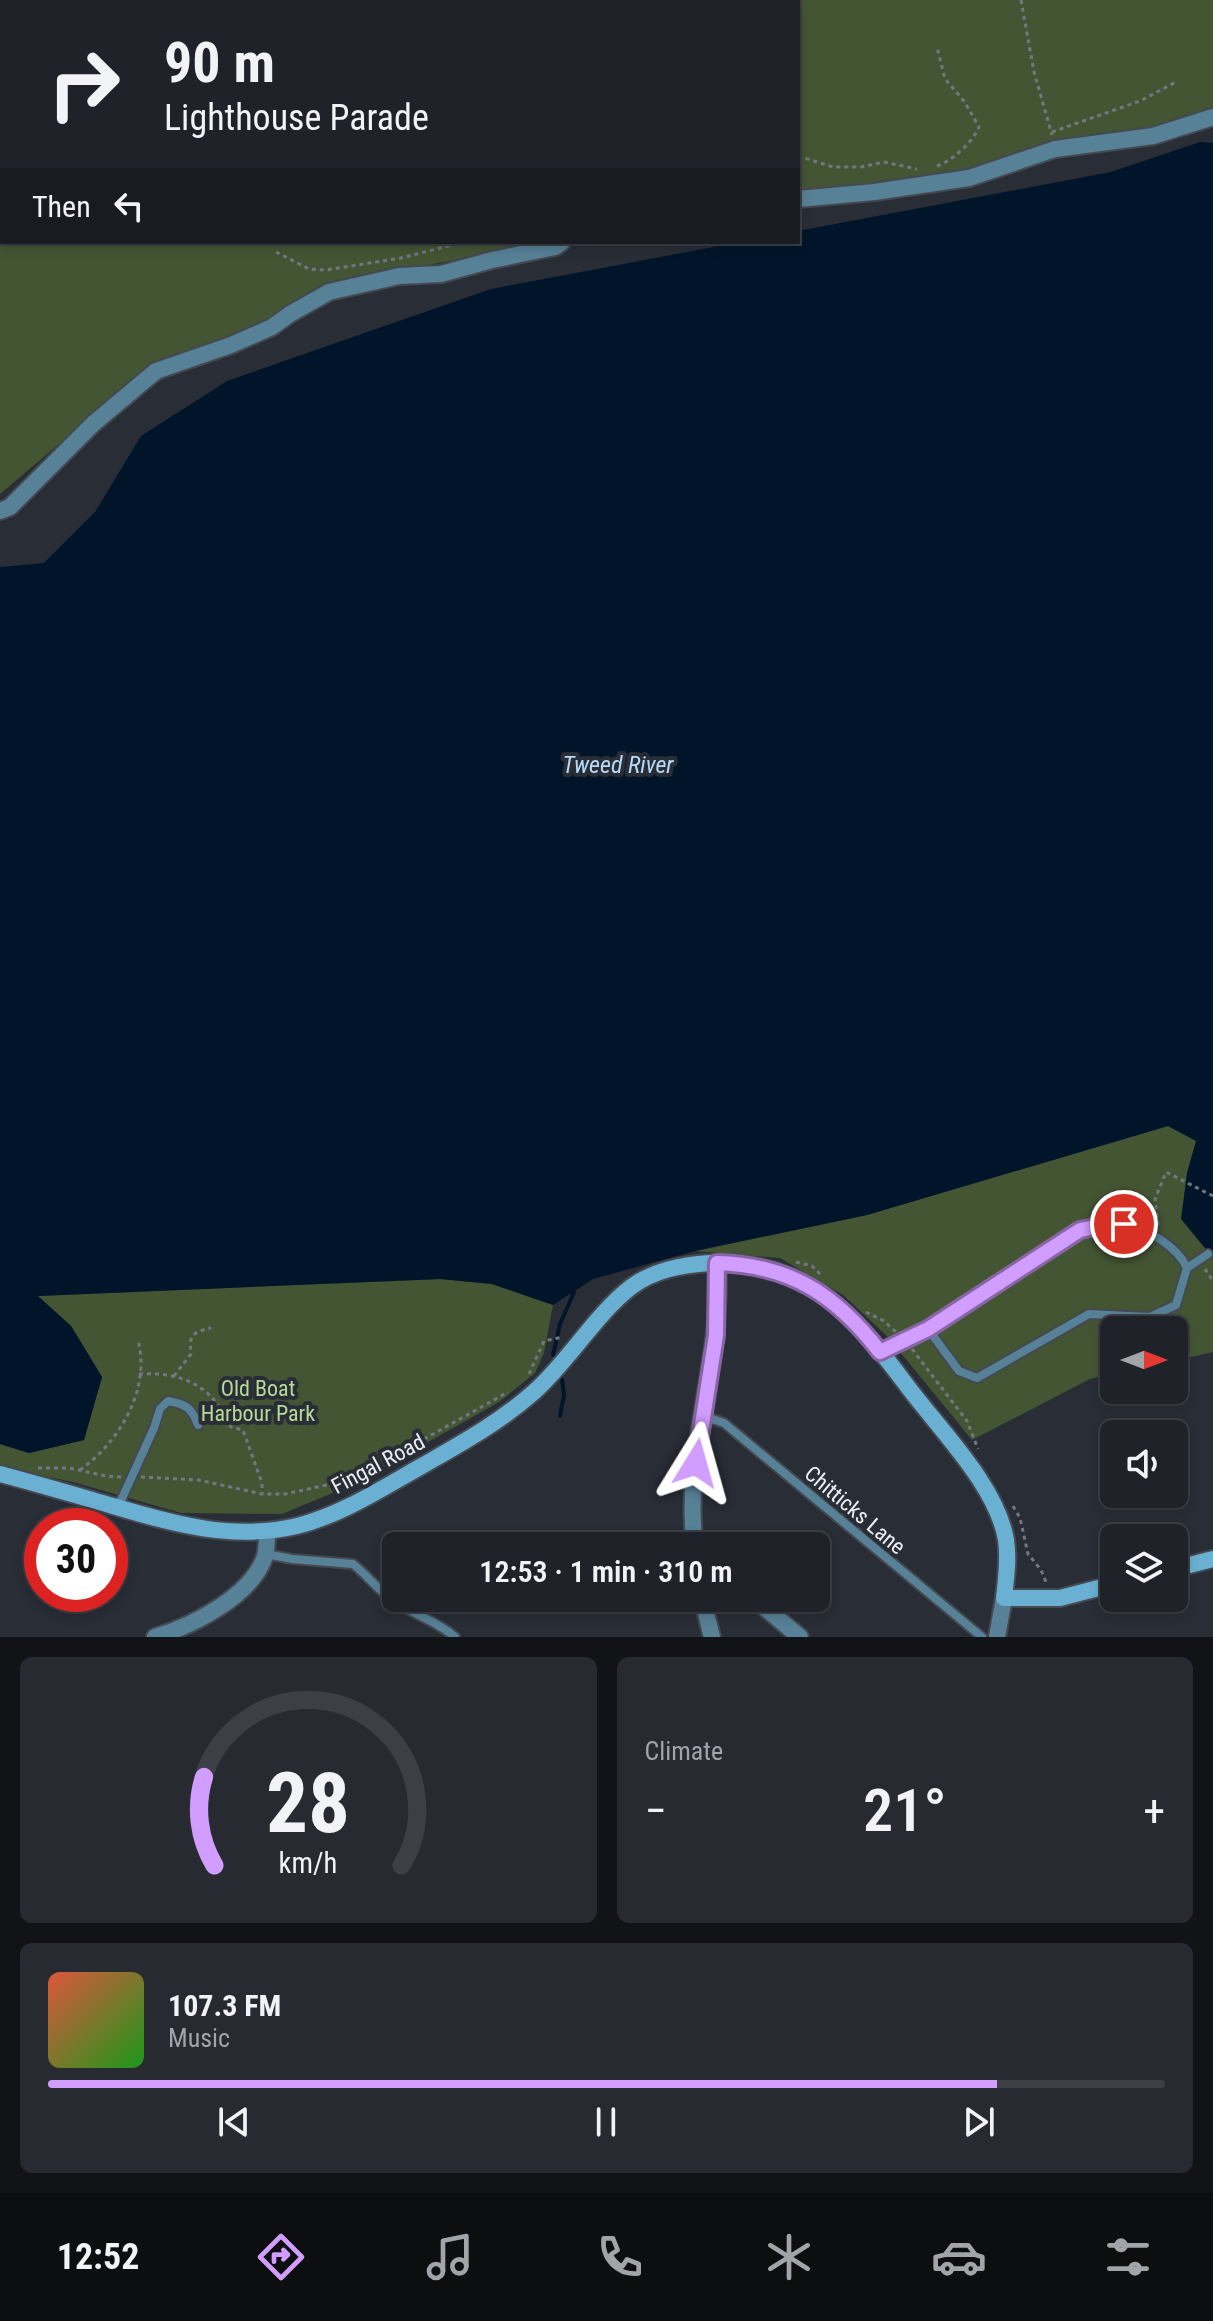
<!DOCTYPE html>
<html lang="en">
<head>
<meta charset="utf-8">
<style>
  body { margin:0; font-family:"Roboto Condensed",sans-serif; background:#272a30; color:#f1f3f6; height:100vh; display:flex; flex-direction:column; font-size:30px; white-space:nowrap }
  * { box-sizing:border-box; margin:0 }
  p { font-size:26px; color:#a1a4a8 }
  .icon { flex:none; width:44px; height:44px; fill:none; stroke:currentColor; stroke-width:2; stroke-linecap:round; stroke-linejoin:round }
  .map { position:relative; height:1637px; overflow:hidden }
  .side { display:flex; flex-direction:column; gap:20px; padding:20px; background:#111316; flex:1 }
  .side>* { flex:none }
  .hud { position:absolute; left:0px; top:0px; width:800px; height:244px; box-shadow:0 4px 12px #0003,0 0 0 2px #3c3f45; background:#1f2228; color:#f1f3f6; overflow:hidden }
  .needle { width:52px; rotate:90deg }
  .fabs { position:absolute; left:1100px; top:1316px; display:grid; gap:16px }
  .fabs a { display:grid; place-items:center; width:88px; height:88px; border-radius:12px; background:#1f2228; box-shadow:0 4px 12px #0003,0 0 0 2px #3c3f45; font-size:40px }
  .speed { position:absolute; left:24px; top:1508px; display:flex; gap:16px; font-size:40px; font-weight:700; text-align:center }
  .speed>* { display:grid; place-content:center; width:104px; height:104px; border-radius:50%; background:#1f2228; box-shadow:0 4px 12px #0003,0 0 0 2px #3c3f45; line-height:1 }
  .speed .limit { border:12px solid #d22; background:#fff; color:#111 }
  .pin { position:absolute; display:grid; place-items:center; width:68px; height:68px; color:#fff; margin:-34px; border:4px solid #fff; border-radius:50%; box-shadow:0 2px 8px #0007 }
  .me { position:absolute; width:88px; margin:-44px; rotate:8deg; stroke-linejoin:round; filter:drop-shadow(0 0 6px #0008) }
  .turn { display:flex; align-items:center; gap:28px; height:168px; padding:0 32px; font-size:36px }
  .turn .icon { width:104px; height:104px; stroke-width:2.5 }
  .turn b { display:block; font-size:56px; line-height:68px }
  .then { display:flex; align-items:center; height:76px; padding:0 32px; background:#0003; gap:16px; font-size:30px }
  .big { font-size:60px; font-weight:600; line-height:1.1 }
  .side .card { flex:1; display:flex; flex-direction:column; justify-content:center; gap:12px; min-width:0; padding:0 28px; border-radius:12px; background:#272a30 }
  .side .dial { align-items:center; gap:0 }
  .dial svg { height:208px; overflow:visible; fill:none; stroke:#3c3f45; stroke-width:7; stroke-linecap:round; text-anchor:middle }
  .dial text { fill:#f1f3f6; stroke:none }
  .song { display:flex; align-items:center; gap:24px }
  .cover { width:96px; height:96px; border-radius:12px; background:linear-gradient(135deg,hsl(10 70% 55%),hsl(120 70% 35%)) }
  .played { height:8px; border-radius:4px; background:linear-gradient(90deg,#d19dfe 85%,#3c3f45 85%) }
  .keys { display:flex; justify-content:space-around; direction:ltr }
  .heat { display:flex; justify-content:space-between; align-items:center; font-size:44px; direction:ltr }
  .side .tiles { flex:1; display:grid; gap:20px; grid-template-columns:1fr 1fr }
  .card:last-child { grid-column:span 2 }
  .trip { position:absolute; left:382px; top:1532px; width:448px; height:80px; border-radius:12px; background:#1f2228; box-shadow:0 4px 12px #0003,0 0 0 2px #3c3f45; font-weight:600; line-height:80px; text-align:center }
  .dock { display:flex; height:128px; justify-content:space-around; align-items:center; background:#0c0e10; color:#a1a4a8 }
  .dock .icon { width:56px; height:56px }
  .dock .on { color:#d19dfe }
  .dock b { font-size:36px; color:#f1f3f6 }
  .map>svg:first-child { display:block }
  .green { fill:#445534 }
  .water { fill:#00152a }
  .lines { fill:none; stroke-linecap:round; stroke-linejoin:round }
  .stream { stroke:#00152a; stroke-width:4 }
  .lane-casing { stroke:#444851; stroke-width:12 }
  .street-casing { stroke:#444851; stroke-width:20 }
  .secondary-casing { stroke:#444851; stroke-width:20 }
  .path { stroke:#73777f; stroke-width:3; stroke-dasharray:4 4; stroke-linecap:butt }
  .lane { stroke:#578196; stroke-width:8 }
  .street { stroke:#578196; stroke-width:16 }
  .secondary { stroke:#6ab0d3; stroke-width:16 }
  .route-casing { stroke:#8866a5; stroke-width:20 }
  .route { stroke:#d19dfe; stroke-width:14 }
  .labels { text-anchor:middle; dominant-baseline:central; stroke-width:8; stroke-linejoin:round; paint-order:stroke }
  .park-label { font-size:22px; fill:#b8da96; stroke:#292d36 }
  .street-label { font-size:22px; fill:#ebeef4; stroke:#292d36 }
  .water-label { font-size:24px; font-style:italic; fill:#b7dafb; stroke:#292d36 }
</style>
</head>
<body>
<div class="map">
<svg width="1213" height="1637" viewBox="0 0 1213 1637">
  <rect width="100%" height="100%" fill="#292d36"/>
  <g class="green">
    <polygon points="0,0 1213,0 1213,110 1151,128 1054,143 951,174 798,193 798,2 2,2 2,242 539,242 496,253 364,276 307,295 231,341 183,352 137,378 0,494"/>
    <polygon points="1168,1126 1197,1141 1187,1173 1207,1254 1213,1258 1213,1352 1174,1361 1174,1330 1114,1330 1114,1373 1090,1379 972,1440 887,1336 843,1295 780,1258 695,1251 867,1215"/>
    <polygon points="441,1279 492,1284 553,1305 544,1353 535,1373 499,1402 354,1484 282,1514 181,1513 73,1482 0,1467 0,1444 29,1453 84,1440 102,1377 71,1326 37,1296"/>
  </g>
  <polygon class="water" points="1200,142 1213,143 1213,1258 1181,1219 1187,1173 1196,1141 1168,1126 867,1215 695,1251 593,1279 553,1305 492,1284 440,1279 38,1296 71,1326 102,1377 84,1440 29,1453 0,1444 0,567 44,563 95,512 141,436 227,381 491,289 740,242 798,242 798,231 1111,172"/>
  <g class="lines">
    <g class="stream">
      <polyline points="553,1355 560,1324 574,1292"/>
      <polyline points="560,1416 564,1395 562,1379"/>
    </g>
    <g class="lane-casing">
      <g id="lane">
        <polyline points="1187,1268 1208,1254"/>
        <path d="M881,1352L928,1329L1080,1230C1095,1227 1111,1222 1125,1225C1149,1230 1177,1246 1187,1268L1176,1305L1150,1317L1089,1314L977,1378L959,1371L928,1329"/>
        <polyline points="703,1416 724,1423 982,1637"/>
        <path d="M118,1507L154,1428L160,1409L168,1401C186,1404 192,1408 198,1425"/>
        <path d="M266,1554L292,1559L353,1564C368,1576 379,1591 395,1602C415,1615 437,1621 455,1637"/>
      </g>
    </g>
    <g class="street-casing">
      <g id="street">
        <polyline points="798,199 874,192 969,178 1055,149 1153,136 1213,117"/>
        <polyline points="0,511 10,507 94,423 156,371 231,345 272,327 290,314 329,292 399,276 441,274 492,260 555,247 562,242"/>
        <path d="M695,1546C682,1452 724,1359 717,1263"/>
        <polyline points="702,1598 712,1637"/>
        <polyline points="753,1598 800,1637"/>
        <path d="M155,1637C192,1626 252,1596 265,1556C267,1548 267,1539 267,1531"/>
        <polyline points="997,1637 1004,1598"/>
      </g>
    </g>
    <g class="secondary-casing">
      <g id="secondary">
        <path d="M0,1474C38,1484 75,1495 113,1506C174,1524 232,1541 297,1526C341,1515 381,1489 420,1467C460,1444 499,1423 534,1392C568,1362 596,1314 631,1287C654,1270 681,1265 710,1263C806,1259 852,1313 905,1383C938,1428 997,1485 1006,1540C1009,1559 1006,1579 1004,1598H1060L1114,1584"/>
        <polyline points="1174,1569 1213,1559"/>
      </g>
    </g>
    <g class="path">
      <polyline points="1021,0 1034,72 1052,135"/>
      <polyline points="1052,132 1140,101 1176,82"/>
      <polyline points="798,156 833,167 861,167 884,162 917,169"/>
      <path d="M937,166C952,161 973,142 979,127L964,101L945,79L937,47"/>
      <polyline points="276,252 309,269 326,270 401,258 460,243 480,242"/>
      <polyline points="1158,1225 1155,1199 1166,1172 1213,1196"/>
      <polyline points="796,1262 812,1266 820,1274"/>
      <polyline points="1205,1269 1213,1281"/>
      <polyline points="866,1312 884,1321 896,1332"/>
      <polyline points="912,1349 967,1421 978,1449"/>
      <path d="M139,1374C170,1372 199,1379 218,1405C223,1412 225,1420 231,1427L243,1430L262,1483V1494"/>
      <polyline points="529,1374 544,1341 563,1337"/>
      <path d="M174,1376L191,1354C189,1337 191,1332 211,1328"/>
      <polyline points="38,1468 69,1468 106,1476 122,1477"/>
      <path d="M80,1470C119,1442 151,1390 138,1340"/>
      <polyline points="141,1477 199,1480 262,1494 285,1494 331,1484 410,1447 508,1392"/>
      <polyline points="1013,1506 1020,1518 1028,1554 1041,1570 1046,1582"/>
    </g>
    <use href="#lane" class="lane"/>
    <use href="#street" class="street"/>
    <use href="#secondary" class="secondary"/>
  </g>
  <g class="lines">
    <g class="route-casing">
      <path id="route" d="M696,1463L716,1335L717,1263C791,1265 836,1295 880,1352L928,1329L1080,1230L1106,1225L1124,1224"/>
    </g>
    <use href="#route" class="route"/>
  </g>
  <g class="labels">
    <g class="park-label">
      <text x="258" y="1388">Old Boat<tspan x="258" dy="25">Harbour Park</tspan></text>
    </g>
    <g class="street-label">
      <text transform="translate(378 1464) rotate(-28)">Fingal Road</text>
      <text transform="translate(855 1510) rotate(40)">Chitticks Lane</text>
    </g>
    <g class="water-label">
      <text x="618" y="765">Tweed River</text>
    </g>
  </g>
</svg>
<div class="fabs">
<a><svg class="needle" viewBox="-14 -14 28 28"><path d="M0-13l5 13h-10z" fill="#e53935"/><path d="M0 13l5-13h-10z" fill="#a1a4a8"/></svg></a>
<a><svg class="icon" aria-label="sound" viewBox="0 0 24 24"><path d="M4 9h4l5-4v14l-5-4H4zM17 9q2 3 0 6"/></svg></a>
<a><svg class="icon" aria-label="layers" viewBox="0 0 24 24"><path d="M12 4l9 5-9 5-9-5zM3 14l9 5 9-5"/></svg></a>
</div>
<div class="speed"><div class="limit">30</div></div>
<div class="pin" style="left:1124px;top:1224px;background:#d93025"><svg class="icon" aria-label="arrive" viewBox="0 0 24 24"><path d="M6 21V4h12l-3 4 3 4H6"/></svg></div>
<svg class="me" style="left:696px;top:1463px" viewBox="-20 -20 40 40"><path d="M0-17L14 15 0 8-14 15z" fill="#d19dfe" stroke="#fff" stroke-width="4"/></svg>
<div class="trip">12:53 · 1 min · 310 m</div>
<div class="hud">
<div class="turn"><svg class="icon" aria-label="right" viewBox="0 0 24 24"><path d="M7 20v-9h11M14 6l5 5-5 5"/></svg><div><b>90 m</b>Lighthouse Parade</div></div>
<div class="then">Then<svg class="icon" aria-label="left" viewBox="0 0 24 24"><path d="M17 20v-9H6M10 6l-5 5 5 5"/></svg></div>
</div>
</div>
<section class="side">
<div class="tiles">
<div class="card dial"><svg viewBox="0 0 100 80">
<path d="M14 69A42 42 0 1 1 86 69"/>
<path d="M14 69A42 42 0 0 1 10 35" stroke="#d19dfe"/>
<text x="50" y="56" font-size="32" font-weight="700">28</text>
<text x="50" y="72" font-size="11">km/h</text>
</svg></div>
<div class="card"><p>Climate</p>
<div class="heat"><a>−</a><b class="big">21°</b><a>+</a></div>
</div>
<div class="card">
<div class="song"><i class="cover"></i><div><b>107.3 FM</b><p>Music</p></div></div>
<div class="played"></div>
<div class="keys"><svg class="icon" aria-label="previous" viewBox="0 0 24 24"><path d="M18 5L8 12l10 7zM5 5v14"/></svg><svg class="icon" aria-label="pause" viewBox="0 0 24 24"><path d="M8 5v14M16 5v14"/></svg><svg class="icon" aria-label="next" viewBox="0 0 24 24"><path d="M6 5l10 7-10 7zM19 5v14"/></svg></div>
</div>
</div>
</section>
<nav class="dock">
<b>12:52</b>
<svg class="icon on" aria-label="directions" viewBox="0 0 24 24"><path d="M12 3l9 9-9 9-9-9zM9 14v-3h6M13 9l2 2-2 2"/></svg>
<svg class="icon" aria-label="music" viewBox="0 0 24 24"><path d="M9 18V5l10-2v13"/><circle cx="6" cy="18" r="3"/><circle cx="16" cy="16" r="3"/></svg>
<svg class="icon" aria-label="phone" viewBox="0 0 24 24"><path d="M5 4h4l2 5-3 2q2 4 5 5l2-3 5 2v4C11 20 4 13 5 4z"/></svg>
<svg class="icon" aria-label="climate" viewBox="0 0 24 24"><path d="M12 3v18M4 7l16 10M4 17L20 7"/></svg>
<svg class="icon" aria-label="car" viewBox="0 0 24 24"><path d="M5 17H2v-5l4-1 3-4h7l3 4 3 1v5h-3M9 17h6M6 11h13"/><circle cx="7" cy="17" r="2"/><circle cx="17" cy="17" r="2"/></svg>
<svg class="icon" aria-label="filters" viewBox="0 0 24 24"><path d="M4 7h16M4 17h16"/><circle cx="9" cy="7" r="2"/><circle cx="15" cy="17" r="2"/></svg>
</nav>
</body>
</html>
